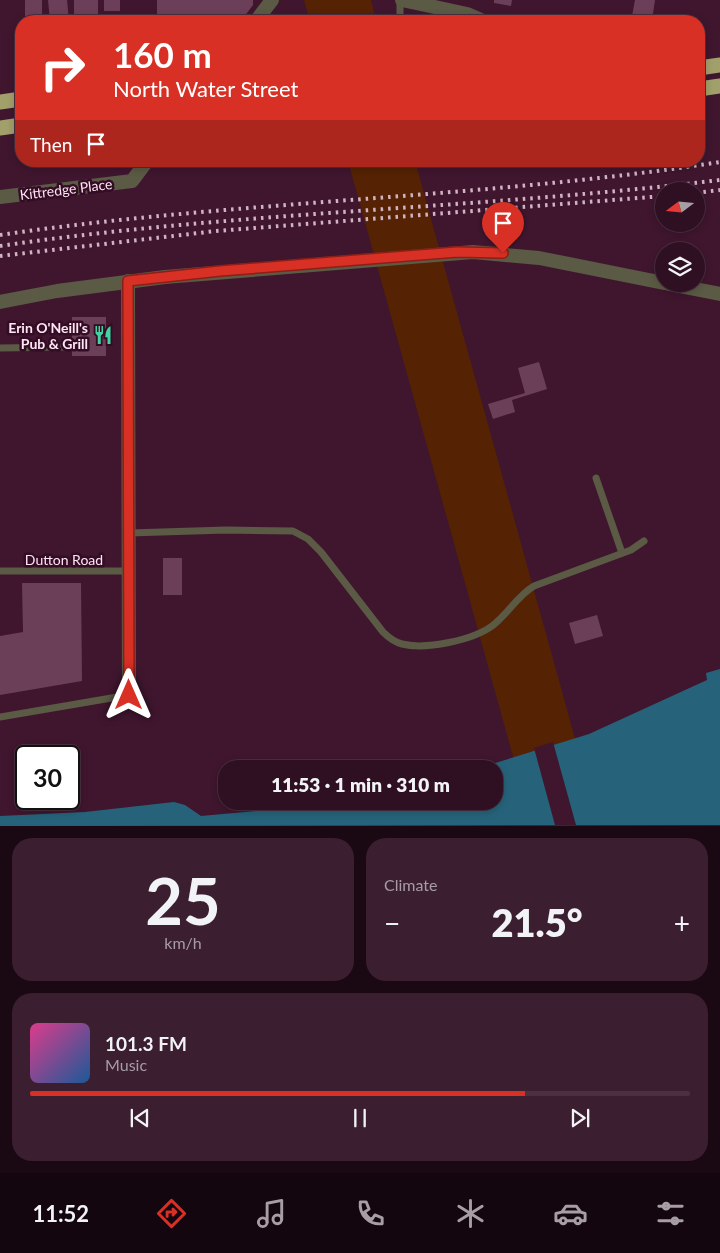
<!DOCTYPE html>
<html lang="en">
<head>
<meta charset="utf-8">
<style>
  body { margin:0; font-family:Lato,sans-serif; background:#3b1e2f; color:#f1f3f6; height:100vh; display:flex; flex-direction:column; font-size:19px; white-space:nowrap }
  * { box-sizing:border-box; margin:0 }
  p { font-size:16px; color:#a79da5 }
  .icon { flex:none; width:28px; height:28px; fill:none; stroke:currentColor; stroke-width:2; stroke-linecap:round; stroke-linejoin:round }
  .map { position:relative; height:826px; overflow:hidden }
  .side { display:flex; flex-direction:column; gap:12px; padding:12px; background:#1a0913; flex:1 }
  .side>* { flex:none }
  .top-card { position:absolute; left:15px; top:15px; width:690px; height:152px; border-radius:20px; box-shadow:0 2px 8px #0003,0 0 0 1px #4a3040; background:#d93025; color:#fff; overflow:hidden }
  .needle { width:32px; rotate:254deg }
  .controls { position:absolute; left:655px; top:182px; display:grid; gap:10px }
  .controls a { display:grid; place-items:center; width:50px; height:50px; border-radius:50%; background:#2f1022; box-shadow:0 2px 8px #0003,0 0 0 1px #4a3040; font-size:25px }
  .speed { position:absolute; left:15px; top:745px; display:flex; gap:10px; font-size:25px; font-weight:700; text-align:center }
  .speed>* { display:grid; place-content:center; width:65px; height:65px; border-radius:50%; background:#2f1022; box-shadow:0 2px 8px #0003,0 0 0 1px #4a3040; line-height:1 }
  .speed .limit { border:2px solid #111; border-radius:8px; background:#fff; color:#111 }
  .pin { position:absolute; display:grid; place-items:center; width:42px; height:42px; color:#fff; margin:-51px -21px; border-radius:50% 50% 50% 0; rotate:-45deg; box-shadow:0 0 5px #0007 }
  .pin .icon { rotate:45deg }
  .me { position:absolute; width:55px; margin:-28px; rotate:0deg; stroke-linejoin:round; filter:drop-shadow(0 0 4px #0008) }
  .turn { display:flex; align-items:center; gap:18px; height:105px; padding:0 15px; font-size:22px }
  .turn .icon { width:65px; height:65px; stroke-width:2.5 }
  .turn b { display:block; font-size:35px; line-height:42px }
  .then { display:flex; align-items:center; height:48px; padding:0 15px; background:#0003; gap:10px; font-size:19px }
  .big { font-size:38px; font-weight:800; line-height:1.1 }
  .side .card { flex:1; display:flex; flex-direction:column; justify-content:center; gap:8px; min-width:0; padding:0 18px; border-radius:20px; background:#3b1e2f }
  .side .dial { align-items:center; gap:0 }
  .dial b { font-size:65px; line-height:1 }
  .song { display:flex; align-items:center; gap:15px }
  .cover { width:60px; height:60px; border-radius:8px; background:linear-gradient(135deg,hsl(330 70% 55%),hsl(210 70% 35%)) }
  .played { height:5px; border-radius:2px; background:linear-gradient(90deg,#d93025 75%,#4a3040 75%) }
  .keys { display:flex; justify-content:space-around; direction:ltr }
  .heat { display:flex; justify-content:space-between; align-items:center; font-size:28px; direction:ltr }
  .side .tiles { flex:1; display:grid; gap:12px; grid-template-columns:1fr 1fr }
  .card:last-child { grid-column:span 2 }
  .trip { position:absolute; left:218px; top:760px; width:285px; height:50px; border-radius:20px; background:#2f1022; box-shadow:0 2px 8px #0003,0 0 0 1px #4a3040; font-weight:800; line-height:50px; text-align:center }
  .tabs { display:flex; height:80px; justify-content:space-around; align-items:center; background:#13060e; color:#a79da5 }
  .tabs .icon { width:35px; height:35px }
  .tabs .on { color:#d93025 }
  .tabs b { font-size:22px; color:#f1f3f6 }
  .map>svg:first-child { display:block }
  .green { fill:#552204 }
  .water { fill:#26637a }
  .pier { fill:#3f162e }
  .building { fill:#6c3f58 }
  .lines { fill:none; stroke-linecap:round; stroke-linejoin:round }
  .lane { stroke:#5a5a45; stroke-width:7 }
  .street { stroke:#5a5a45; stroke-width:14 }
  .highway { stroke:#a19f6a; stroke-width:15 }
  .rail { stroke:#d0b4c2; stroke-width:4; stroke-dasharray:2.5 5; stroke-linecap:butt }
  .route-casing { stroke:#8d1f18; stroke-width:12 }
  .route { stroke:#d93025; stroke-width:9 }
  .labels { text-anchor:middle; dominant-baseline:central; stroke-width:5; stroke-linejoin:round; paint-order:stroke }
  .street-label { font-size:14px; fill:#fde6f1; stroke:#340c25 }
  .poi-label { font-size:14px; font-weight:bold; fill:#fde6f1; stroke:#340c25; text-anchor:end }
</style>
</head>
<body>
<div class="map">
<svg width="720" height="826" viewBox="0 0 720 826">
  <rect width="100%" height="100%" fill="#3f162e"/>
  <g class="green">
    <polygon points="304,0 371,0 376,21 310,21"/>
    <polygon points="348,161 415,161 599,825 532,825"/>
  </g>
  <polygon class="water" points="720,669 720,825 0,826 0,816 85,812 174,802 185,805 201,816 366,801 494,801 494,769 476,769 589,734 707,680 706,673"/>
  <polygon class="pier" points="553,742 576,825 555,825 534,748"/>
  <g class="building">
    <rect x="25" y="0" width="17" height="19"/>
    <polygon points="48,0 67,0 69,21 50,21"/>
    <rect x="74" y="0" width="24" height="21"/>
    <rect x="104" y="0" width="16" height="11"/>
    <polygon points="157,0 253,0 253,5 241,21 160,21 157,19"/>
    <polygon points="494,0 512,0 511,6 494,3"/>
    <polygon points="635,0 655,0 652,20 632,16"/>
    <rect x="72" y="317" width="34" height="39"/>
    <polygon points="539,362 547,389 512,400 515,412 493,419 488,404 525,393 518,368"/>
    <rect x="163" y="558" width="19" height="37"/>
    <polygon points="22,583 81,583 82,681 0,695 0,636 23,632"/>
    <polygon points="597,615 603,636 575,644 569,623"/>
  </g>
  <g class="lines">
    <g class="lane">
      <polyline points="400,21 400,0"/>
      <polyline points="435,21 439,8"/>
      <polyline points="146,163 163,161"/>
      <polyline points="0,348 68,347"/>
      <polyline points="596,478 622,553"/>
      <path d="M129,533L226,530L293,531L308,539L321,552L383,632C389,638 394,642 402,644C426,650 473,640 492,626C508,614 517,596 534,586L631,550L644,541"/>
      <polyline points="0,571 129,571"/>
      <polyline points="0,717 129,695"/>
    </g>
    <g class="street">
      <polyline points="402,0 467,14 483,21"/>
      <polyline points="256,21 272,0"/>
      <polyline points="0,197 132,181 147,161"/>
      <polyline points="128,281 129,695"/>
      <polyline points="669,284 720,294"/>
      <polyline points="0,302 57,291 165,277 473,252 539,258 664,283"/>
    </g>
    <g class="highway">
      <polyline points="699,68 720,65"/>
      <polyline points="699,89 720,86"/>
      <polyline points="0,102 21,99"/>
      <polyline points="0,128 21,125"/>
    </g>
    <g class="rail">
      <polyline points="696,193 720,190"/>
      <path d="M0,235C239,200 481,199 720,162"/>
      <path d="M0,246C239,211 481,209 720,180"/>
      <polyline points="0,256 216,231 664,196"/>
    </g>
  </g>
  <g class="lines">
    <g class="route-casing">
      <polyline id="route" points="129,695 128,281 220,271 457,252 503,253"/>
    </g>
    <use href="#route" class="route"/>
  </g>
  <defs>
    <g id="restaurant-bare" transform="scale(1.5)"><path d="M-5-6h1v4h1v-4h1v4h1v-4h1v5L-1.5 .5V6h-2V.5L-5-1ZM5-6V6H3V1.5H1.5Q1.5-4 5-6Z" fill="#3fd4a2" stroke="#340c25" stroke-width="2.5" paint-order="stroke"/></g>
  </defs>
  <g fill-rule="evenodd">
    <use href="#restaurant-bare" x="103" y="335"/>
  </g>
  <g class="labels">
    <g class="street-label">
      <text transform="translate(66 189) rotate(-7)">Kittredge Place</text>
      <text x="64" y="559">Dutton Road</text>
    </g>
    <g class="poi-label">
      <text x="88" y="327">Erin O'Neill's<tspan x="88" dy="16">Pub &amp; Grill</tspan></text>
    </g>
  </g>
</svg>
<div class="controls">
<a><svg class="needle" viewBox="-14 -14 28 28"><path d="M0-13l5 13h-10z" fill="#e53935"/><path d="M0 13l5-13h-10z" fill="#a79da5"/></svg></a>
<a><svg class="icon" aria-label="layers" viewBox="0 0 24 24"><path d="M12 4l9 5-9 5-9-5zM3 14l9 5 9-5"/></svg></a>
</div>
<div class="speed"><div class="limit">30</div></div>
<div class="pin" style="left:503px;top:253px;background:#d93025"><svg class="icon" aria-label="arrive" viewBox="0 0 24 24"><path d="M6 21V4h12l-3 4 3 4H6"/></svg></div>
<svg class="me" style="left:129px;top:695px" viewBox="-20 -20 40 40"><path d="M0-17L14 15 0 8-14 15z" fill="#d93025" stroke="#fff" stroke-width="4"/></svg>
<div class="trip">11:53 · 1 min · 310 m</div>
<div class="top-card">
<div class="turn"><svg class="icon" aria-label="right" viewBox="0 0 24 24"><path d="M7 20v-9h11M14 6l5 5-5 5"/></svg><div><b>160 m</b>North Water Street</div></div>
<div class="then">Then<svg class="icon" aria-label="arrive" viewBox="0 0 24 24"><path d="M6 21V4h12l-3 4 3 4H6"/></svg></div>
</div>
</div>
<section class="side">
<div class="tiles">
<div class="card dial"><b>25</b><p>km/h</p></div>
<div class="card"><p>Climate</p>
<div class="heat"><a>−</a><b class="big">21.5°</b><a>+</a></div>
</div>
<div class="card">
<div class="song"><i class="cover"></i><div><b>101.3 FM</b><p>Music</p></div></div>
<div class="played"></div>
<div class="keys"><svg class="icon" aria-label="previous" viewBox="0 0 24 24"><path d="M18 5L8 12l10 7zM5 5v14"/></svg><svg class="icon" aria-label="pause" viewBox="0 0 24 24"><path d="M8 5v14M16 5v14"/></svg><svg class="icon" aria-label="next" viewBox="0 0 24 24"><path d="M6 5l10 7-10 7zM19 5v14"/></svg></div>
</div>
</div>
</section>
<nav class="tabs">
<b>11:52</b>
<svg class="icon on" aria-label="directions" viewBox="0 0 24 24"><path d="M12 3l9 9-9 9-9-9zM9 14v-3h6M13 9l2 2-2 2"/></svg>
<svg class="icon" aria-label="music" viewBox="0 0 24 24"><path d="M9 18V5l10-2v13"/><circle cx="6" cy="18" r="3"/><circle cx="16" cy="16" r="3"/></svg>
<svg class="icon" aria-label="phone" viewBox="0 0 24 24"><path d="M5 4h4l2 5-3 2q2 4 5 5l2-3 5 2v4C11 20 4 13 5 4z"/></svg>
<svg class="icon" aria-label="climate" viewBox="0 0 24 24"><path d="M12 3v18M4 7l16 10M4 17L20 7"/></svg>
<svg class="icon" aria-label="car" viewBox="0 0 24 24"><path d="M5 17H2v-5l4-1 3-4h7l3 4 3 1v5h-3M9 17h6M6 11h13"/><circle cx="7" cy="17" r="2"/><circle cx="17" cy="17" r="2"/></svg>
<svg class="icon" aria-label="filters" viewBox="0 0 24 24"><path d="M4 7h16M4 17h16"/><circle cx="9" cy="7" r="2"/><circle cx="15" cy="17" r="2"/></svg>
</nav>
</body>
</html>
